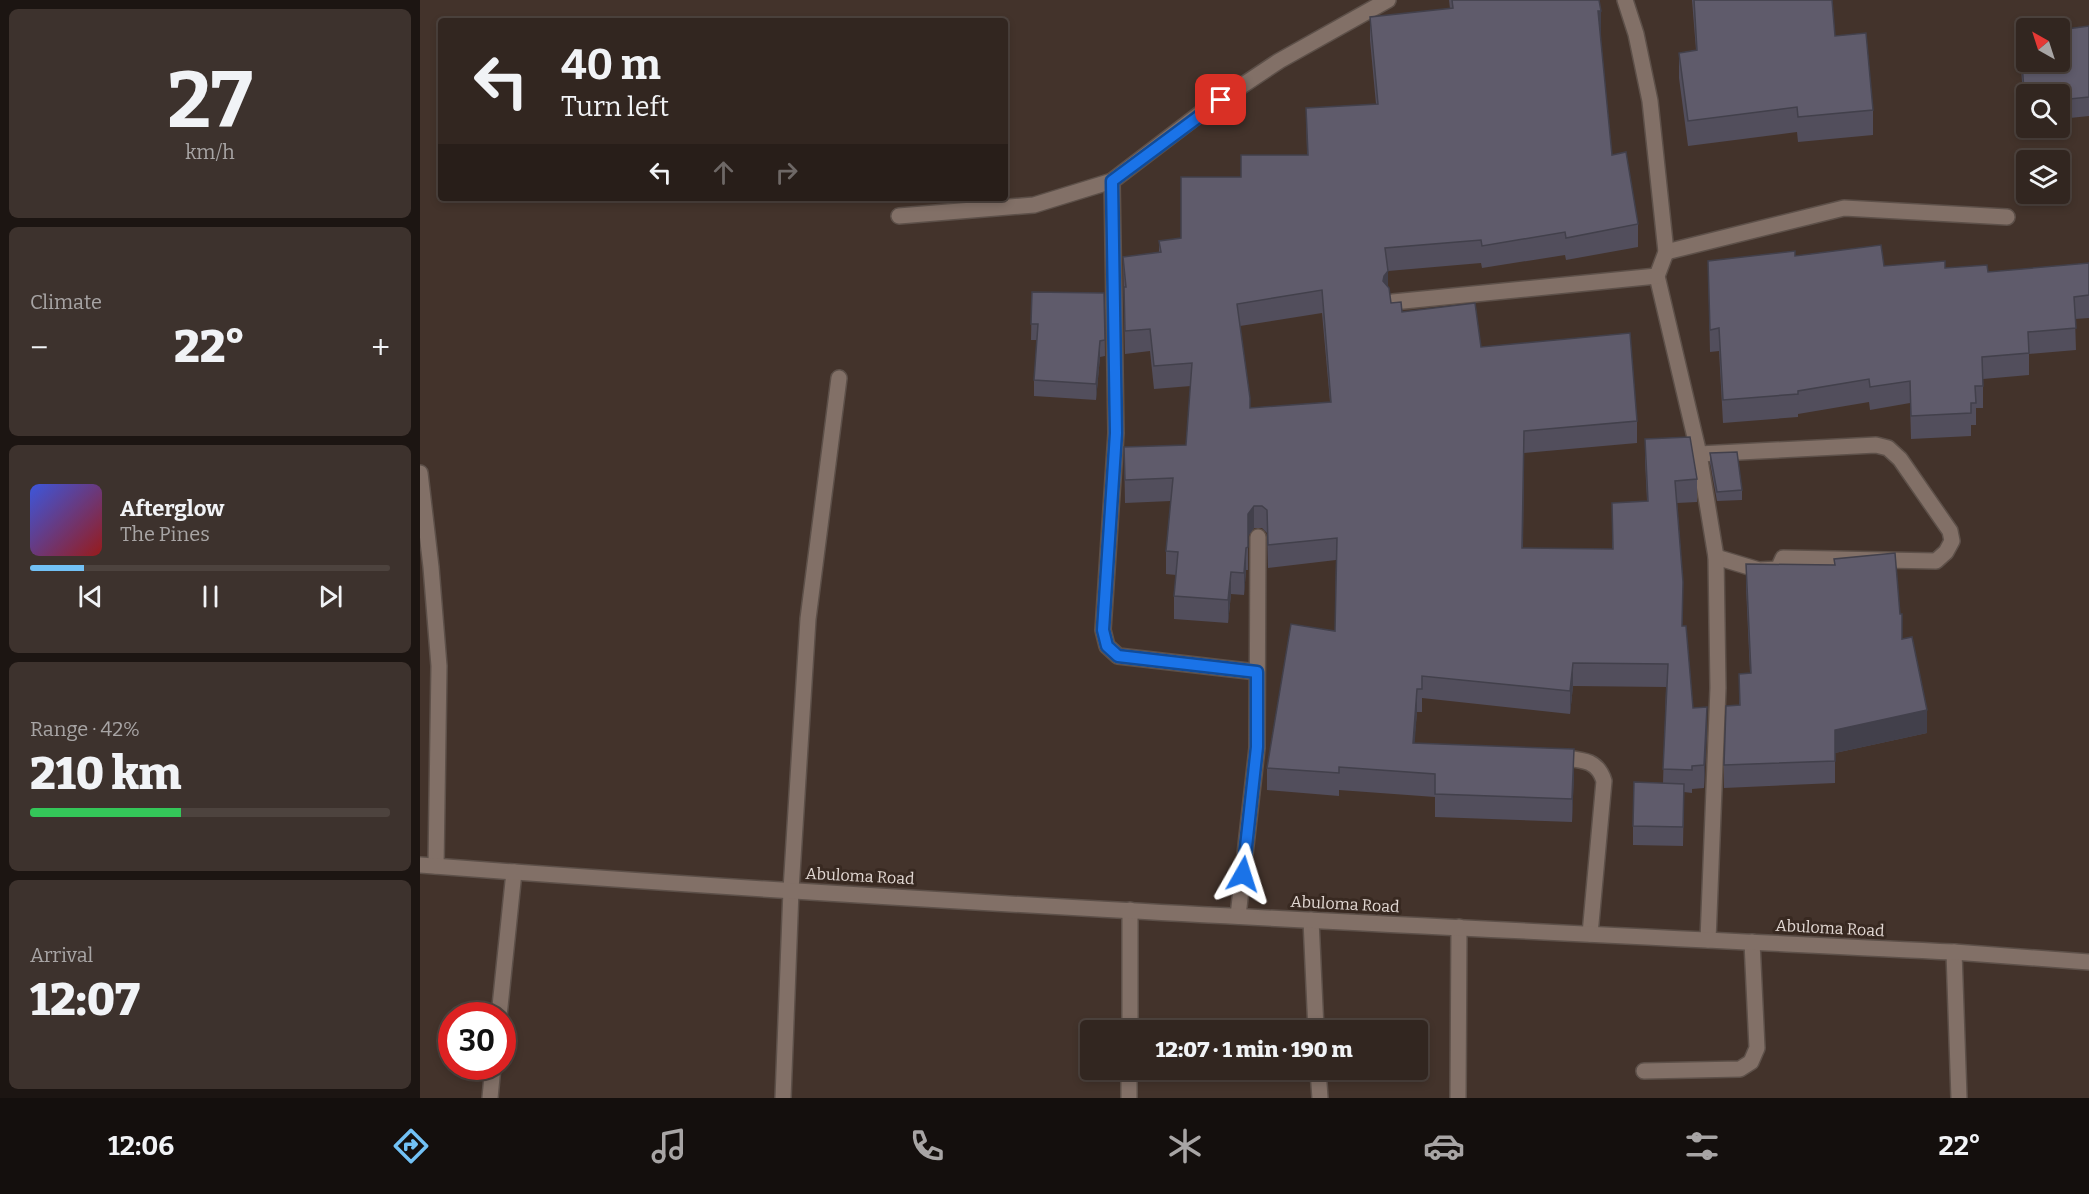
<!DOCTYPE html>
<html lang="en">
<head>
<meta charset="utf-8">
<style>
  body { margin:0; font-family:Bitter,serif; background:#3d322d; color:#f1f3f6; height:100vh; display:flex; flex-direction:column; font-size:22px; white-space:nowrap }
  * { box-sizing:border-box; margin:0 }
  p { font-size:20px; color:#a8a5a5 }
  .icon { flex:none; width:33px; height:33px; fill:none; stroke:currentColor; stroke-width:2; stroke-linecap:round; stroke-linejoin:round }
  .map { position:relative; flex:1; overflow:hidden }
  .sheet { display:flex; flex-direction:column; gap:9px; padding:9px; background:#1c1512; width:420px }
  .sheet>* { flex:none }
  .top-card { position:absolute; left:18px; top:18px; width:570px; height:183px; border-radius:6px; box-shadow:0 3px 9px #0003,0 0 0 2px #4d433e; background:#322620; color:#f1f3f6; overflow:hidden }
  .needle { width:39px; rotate:321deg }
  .tools { position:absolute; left:1596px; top:18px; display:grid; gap:12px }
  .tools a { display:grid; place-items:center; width:54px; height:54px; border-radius:6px; background:#322620; box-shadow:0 3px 9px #0003,0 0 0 2px #4d433e; font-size:30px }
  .speed { position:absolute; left:18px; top:1002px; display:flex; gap:12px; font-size:30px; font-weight:700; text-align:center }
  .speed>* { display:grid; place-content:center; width:78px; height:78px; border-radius:50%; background:#322620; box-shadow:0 3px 9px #0003,0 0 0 2px #4d433e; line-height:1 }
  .speed .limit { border:9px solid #d22; background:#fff; color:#111 }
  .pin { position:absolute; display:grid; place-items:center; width:51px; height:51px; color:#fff; margin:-26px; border-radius:12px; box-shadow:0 3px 9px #0006 }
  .me { position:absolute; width:66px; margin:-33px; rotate:6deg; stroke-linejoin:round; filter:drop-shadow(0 0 4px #0008) }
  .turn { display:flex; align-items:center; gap:21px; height:126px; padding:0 24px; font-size:27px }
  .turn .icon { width:78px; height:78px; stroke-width:2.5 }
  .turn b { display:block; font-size:42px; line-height:51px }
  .lanes { display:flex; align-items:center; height:57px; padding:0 24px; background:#0003; justify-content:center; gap:30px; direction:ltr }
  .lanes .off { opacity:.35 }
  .big { font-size:45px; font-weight:800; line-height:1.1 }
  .sheet .tile { flex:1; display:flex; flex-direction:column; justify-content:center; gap:9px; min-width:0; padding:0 21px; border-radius:9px; background:#3d322d }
  .sheet .dial { align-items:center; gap:0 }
  .dial b { font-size:78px; line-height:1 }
  .song { display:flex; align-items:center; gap:18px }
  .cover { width:72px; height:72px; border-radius:9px; background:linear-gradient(135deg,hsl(230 70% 55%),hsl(0 70% 35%)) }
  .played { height:6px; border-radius:3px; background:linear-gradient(90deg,#72c1f5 15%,#4d433e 15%) }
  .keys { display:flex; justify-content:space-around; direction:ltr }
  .heat { display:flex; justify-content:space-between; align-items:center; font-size:33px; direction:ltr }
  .charge { height:9px; border-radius:4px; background:linear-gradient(90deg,#34c759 42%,#4d433e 0) }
  .trip { position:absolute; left:660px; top:1020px; width:348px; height:60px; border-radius:6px; background:#322620; box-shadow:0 3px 9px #0003,0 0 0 2px #4d433e; font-weight:800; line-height:60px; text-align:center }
  .tab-bar { display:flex; height:96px; justify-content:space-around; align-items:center; background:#140f0d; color:#a8a5a5 }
  .tab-bar .icon { width:42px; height:42px }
  .tab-bar .on { color:#72c1f5 }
  .tab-bar b { font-size:27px; color:#f1f3f6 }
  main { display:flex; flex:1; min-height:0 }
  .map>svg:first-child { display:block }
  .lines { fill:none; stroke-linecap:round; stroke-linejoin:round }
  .service-casing { stroke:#5d5049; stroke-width:18 }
  .minor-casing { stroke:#5d5049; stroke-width:18 }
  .tertiary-casing { stroke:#5d5049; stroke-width:18 }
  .service { stroke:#827067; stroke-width:15 }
  .minor { stroke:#827067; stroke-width:15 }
  .tertiary { stroke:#827067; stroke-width:15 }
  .wall { fill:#524e5c; fill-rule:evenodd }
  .shaded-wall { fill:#42404b }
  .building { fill:#5f5b6b; stroke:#42404b; stroke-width:1.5; fill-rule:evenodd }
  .route-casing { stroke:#114b97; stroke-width:15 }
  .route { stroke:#1a73e8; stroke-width:10 }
  .labels { text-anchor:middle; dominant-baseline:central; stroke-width:6; stroke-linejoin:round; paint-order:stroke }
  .street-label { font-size:16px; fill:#e3d9d4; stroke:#382921 }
</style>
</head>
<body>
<main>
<section class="sheet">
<div class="tile dial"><b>27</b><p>km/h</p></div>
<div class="tile"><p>Climate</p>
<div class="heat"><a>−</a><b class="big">22°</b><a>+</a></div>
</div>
<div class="tile">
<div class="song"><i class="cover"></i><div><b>Afterglow</b><p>The Pines</p></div></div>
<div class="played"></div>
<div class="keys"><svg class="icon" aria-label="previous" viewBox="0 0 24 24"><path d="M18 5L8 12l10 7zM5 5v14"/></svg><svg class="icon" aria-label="pause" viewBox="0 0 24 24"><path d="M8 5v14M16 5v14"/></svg><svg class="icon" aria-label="next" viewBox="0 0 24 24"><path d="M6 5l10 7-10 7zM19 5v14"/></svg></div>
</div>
<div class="tile"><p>Range · 42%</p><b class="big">210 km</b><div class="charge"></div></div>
<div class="tile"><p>Arrival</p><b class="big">12:07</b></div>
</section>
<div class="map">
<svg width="1669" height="1098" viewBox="0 0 1669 1098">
  <rect width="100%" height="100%" fill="#43332b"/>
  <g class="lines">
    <g class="service-casing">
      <g id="service">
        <polyline points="1246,252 1424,208 1587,217"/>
        <polyline points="1279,454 1456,445 1468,448 1480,459 1530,531 1532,541 1526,552 1516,561 1363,558 1358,569 1339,570 1296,557"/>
        <path d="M1136,757C1157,760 1177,757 1184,781L1170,934"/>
        <polyline points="891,920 896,1030"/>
        <polyline points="79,1016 94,872"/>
        <polyline points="898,1070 900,1098"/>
        <polyline points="1224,1071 1320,1069 1331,1062 1337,1048 1332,942"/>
        <polyline points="70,1098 73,1066"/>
        <polyline points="1038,1098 1039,927"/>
      </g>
    </g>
    <g class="minor-casing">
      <g id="minor">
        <polyline points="1205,0 1216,34 1230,101 1246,252 1237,276 1279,454 1296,557 1298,688 1288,940"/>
        <polyline points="692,181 696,433 683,630 687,646 698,656 837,672"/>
        <polyline points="479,216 614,205 692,181 781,113 859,61 968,0"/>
        <polyline points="973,302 1237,276"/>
        <polyline points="0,473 11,567 19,666 16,866"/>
        <polyline points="818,916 837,748 838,537"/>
        <polyline points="1534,952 1539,1098"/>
        <polyline points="710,1030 710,910"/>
        <polyline points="363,1098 371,890 388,619 419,378"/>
        <polyline points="709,1098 709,1070"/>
      </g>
    </g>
    <g class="tertiary-casing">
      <path id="tertiary" d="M0,865C511,904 1022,927 1534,952L1669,962"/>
    </g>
    <use href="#service" class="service"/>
    <use href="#minor" class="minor"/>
    <use href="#tertiary" class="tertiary"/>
  </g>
  <g class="wall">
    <path d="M1029,0H1179L1181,34H1180L1192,155L1218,224V247L1146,260L1145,255L1062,268L1061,263L968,271V286L971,303L982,312L1061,347L1217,421V443L1104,453L1103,548L1192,549V503L1227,501L1225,461V439L1277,479V502L1257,503L1263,582L1262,626L1273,708L1287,729L1284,788L1272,789V793L1264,792L1263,846L1213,845V826L1243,783L1246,687L1153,686L1150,714L1002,698V712H997L994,743L1154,772L1152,822L1015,817V797L919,790V796L847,790V768L915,631L916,560L848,568L847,533L842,528H834L828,536V570H826L824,595L811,594L808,623L754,619V596L756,575L746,574V551L751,501L705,503L704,447L766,445L771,386L734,389L730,351L705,354L703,257L739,252V241L761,238L821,177L887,155L886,108L956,104L950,40V17L1030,9ZM902,313L910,402L830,408L820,326Z"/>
    <polygon points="1272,0 1412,0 1415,36 1453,110 1453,135 1378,142 1377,132 1268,146 1259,78 1259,53 1276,50"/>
    <polygon points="1669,26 1669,116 1640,119 1640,94 1606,94 1606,123 1605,123 1600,54 1600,35"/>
    <polygon points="1375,256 1464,266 1525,268 1568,272 1669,263 1669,318 1655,319 1656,350 1609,354 1609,375 1563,379 1563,408 1556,408 1556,425 1551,425 1551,436 1491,439 1490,403 1450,410 1449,402 1378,414 1378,417 1303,423 1299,351 1290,352 1288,261"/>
    <polygon points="612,292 684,293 685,356 680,357 676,400 614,396 614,380 617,340 611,340"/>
    <polygon points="1290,453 1322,490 1322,500 1297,501 1290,463"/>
    <polygon points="1326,564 1482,639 1507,733 1415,753 1415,783 1304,788 1304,765 1319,705 1319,674 1330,673 1326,587"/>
  </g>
  <g class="shaded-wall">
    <rect x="1178" y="11" width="3" height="23"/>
    <polygon points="968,271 968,294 963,304 964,276"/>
    <polygon points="680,341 680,357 676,400 676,384"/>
    <polygon points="834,506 834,528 828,536 828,570 828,514"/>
    <polygon points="826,548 826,570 824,595 824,573"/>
    <polygon points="811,572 811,594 808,623 808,600"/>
    <polygon points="1153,663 1153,686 1150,714 1150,691"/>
    <polygon points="997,689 997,712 993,766 993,743"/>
    <polygon points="1287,707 1287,729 1284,788 1284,765"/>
    <polygon points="1507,710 1507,733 1415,753 1415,783 1415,730"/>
    <polygon points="1154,749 1154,772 1152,822 1152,799"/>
  </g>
  <g class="building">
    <path d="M1032,0H1179L1181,11H1178L1192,155L1206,152L1218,224L1146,238L1145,232L1062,246L1061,240L965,248L968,271L964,276L963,281L969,288L971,303L981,302L982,312L1055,303L1061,347L1210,333L1217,421L1104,431L1102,548L1193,549L1192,503L1228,501L1225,439L1270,437L1277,479L1255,481L1263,582L1262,626H1266L1273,708L1287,707L1284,765L1272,766V770L1243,769L1248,664L1153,663L1150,691L1002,676V689H997L993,743L1154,749L1152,799L1015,794V774L919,767V773L847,768L871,624L915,631L917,538L848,545L847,510L842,506H834L828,514V547L826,548L824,573L811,572L808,600L754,596L758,552L746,551L753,478L705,480L704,447L766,445L772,363L734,366L730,329L705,331L704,287H706L703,257L741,252L739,241L761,238V177H821V155H888L886,108L958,104L950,17L1033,8ZM902,290L911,402L830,408V398L817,304Z"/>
    <polygon points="1274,0 1412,0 1415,36 1446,33 1453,110 1378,117 1377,107 1268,121 1259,53 1277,50"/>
    <polygon points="1669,26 1669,97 1640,100 1640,94 1606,94 1606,103 1605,104 1600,35 1606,34 1606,62 1640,62 1640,30"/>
    <polygon points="1461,245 1464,266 1525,261 1525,268 1567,265 1568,272 1669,263 1669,295 1654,297 1656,328 1608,332 1609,353 1562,357 1563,386 1555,386 1556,403 1551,403 1551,413 1491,416 1490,381 1450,387 1449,379 1378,391 1378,394 1303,400 1299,328 1290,330 1288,261 1375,251 1375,256"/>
    <polygon points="612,292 684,293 685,340 680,341 676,384 614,380 618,324 611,324"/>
    <polygon points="1317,452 1322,490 1297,492 1290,453"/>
    <polygon points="1475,553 1480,614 1482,614 1482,639 1492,637 1507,710 1415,730 1415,761 1304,765 1306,706 1320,705 1319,674 1331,673 1326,564 1415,565 1414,559"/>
    <polygon points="1214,782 1264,784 1263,827 1213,826"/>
  </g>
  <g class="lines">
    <g class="route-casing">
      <polyline id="route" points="801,100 692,181 696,433 683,630 687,646 698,656 837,672 837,747 823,874"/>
    </g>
    <use href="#route" class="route"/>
  </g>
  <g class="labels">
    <g class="street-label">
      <text transform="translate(440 876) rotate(3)">Abuloma Road</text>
      <text transform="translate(925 904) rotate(3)">Abuloma Road</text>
      <text transform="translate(1410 928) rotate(3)">Abuloma Road</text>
    </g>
  </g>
</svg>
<div class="tools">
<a><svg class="needle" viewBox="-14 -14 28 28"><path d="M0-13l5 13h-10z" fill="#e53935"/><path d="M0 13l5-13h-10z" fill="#a8a5a5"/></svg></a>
<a><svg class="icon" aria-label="search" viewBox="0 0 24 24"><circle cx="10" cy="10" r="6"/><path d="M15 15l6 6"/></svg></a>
<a><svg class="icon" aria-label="layers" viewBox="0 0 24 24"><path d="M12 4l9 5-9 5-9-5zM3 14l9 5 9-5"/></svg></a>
</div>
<div class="speed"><div class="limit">30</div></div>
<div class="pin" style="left:801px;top:100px;background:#d93025"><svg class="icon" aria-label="arrive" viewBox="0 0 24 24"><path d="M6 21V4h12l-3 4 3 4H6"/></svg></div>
<svg class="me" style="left:823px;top:874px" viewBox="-20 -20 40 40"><path d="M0-17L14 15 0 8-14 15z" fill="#1a73e8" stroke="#fff" stroke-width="4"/></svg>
<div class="trip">12:07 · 1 min · 190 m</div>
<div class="top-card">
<div class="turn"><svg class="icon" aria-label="left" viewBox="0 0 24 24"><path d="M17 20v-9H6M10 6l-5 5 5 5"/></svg><div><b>40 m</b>Turn left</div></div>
<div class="lanes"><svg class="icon" aria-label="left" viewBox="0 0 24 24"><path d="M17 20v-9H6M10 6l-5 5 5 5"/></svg><svg class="icon off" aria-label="ahead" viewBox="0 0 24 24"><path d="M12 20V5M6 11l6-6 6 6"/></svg><svg class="icon off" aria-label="right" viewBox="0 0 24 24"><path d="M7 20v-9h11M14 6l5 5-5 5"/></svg></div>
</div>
</div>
</main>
<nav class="tab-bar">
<b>12:06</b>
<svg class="icon on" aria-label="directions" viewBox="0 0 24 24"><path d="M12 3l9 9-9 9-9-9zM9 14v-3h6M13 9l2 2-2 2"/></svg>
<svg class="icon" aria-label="music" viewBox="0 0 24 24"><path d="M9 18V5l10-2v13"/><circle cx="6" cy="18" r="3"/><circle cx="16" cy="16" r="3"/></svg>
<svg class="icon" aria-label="phone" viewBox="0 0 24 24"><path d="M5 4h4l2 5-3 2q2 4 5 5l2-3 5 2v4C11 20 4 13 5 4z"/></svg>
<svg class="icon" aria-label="climate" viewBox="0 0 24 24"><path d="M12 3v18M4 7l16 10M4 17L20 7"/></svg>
<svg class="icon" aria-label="car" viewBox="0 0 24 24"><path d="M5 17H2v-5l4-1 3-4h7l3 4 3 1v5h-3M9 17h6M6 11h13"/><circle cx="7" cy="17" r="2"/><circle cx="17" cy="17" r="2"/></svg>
<svg class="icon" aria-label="filters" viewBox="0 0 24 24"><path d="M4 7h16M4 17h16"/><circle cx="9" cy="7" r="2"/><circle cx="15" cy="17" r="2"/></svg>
<b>22°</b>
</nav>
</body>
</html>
